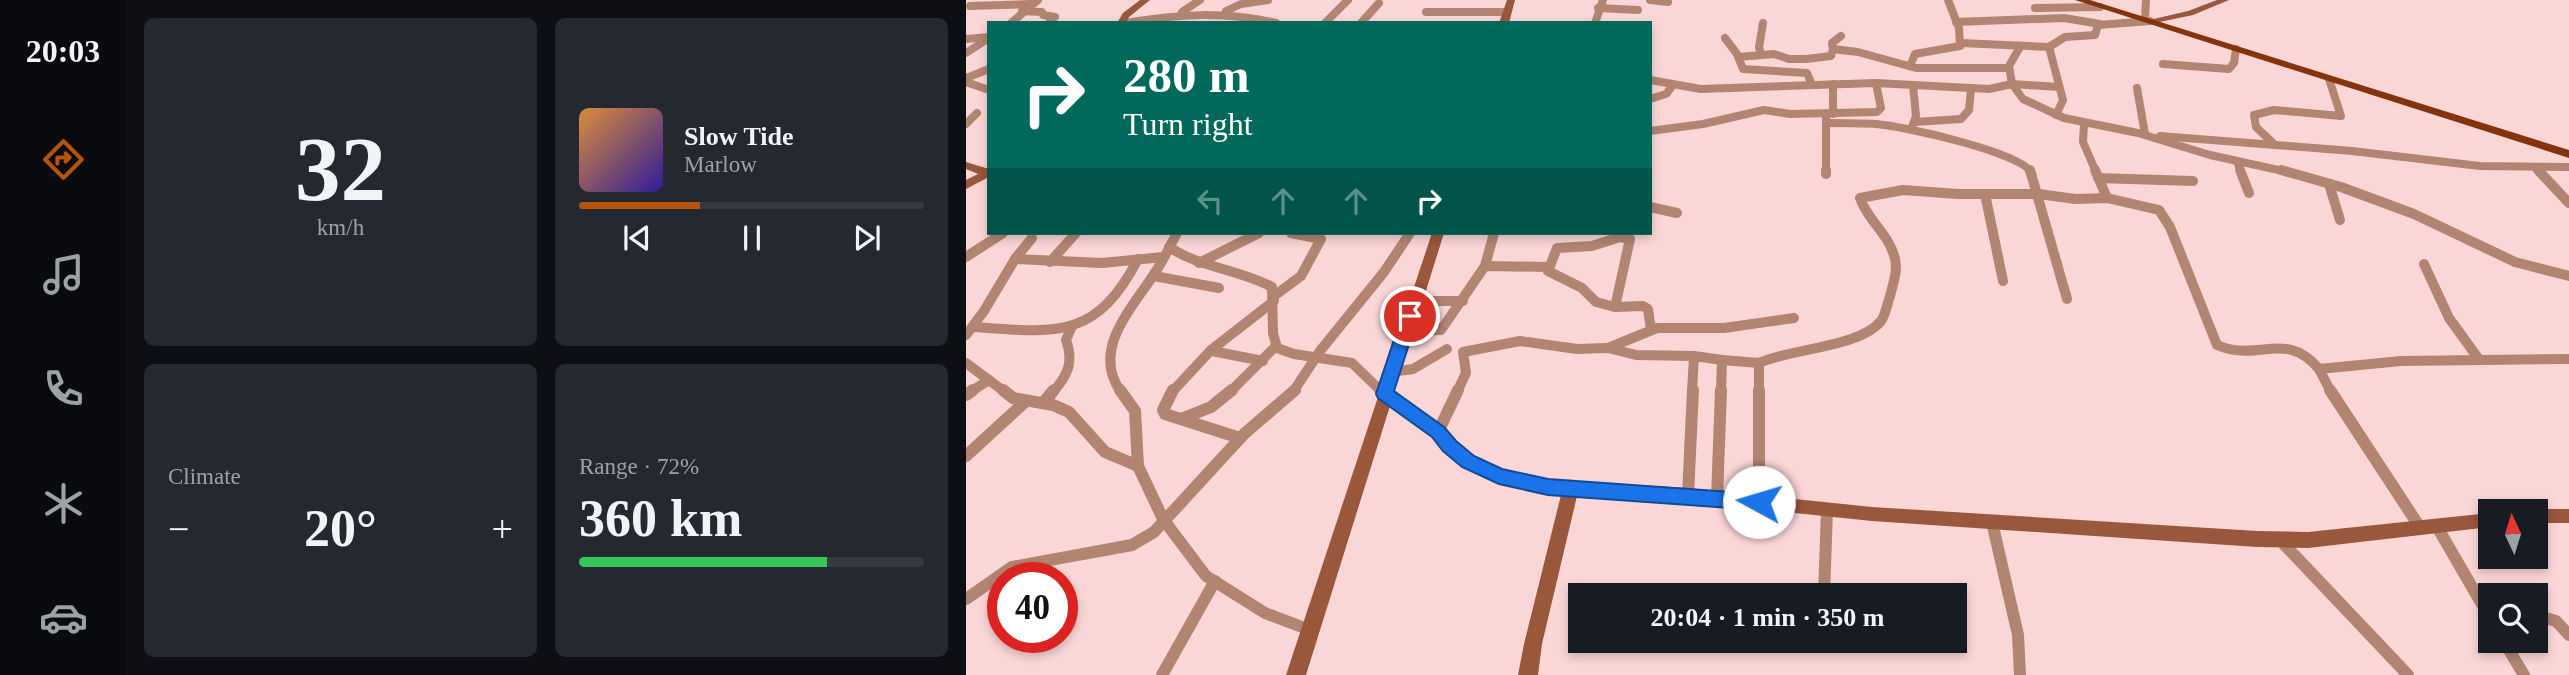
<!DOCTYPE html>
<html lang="en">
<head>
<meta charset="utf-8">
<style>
  body { margin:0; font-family:"Times New Roman",serif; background:#242831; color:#f1f3f6; height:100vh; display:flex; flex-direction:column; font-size:26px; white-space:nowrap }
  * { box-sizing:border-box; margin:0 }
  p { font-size:23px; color:#9ea1a6 }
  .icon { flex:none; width:38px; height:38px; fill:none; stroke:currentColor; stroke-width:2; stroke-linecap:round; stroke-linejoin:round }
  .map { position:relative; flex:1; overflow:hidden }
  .details { display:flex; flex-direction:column; gap:18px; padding:18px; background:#0d0f14; width:840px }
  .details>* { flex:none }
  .top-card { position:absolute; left:21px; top:21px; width:665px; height:214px; border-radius:0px; box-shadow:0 4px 10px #0003; background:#00695c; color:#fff; overflow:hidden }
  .needle { width:46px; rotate:356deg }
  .controls { position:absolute; left:1512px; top:499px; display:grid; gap:14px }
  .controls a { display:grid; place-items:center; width:70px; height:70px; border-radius:0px; background:#171b24; box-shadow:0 4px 10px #0003; font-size:35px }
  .speed { position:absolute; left:21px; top:562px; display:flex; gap:14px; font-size:35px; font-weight:700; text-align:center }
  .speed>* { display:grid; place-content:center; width:91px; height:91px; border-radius:50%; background:#171b24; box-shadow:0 4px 10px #0003; line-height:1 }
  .speed .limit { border:10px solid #d22; background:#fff; color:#111 }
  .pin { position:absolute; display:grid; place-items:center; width:60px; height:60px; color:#fff; margin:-30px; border:4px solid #fff; border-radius:50%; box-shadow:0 2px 7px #0007 }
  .me { position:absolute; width:77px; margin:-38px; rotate:276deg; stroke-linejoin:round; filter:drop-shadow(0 0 5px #0008) }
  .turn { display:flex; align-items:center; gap:24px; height:147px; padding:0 21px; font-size:32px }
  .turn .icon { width:91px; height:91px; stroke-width:2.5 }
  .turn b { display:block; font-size:49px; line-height:60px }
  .lanes { display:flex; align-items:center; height:66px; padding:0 21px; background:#0003; justify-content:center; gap:35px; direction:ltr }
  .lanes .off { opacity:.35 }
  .big { font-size:52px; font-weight:600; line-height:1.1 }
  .details .card { flex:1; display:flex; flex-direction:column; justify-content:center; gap:10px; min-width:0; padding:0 24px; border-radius:10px; background:#242831 }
  .details .dial { align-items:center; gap:0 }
  .dial b { font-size:91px; line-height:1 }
  .song { display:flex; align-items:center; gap:21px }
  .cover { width:84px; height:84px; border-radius:10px; background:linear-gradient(135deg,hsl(30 70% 55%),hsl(250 70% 35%)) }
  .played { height:7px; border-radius:4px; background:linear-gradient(90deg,#b45309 35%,#363941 35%) }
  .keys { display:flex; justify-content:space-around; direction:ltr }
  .heat { display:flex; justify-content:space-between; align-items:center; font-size:38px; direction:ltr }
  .charge { height:10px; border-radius:5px; background:linear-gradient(90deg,#34c759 72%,#363941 0) }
  .details .tiles { flex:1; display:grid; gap:18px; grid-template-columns:repeat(2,1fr) }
  .trip { position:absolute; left:602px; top:583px; width:399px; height:70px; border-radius:0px; background:#171b24; box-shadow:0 4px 10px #0003; font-weight:600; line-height:70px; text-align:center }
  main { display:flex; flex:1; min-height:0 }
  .dock { display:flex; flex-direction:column; width:126px; justify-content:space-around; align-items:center; background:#090b0e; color:#9ea1a6 }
  .dock .icon { width:49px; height:49px }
  .dock .current { color:#b45309 }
  .dock b { font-size:32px; color:#f1f3f6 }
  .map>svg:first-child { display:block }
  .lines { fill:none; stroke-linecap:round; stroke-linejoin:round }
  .street-far2 { stroke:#b38472; stroke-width:8 }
  .street-far1 { stroke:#b38472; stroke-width:10 }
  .street { stroke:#b38472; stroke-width:12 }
  .secondary { fill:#99573c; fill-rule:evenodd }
  .primary { fill:#84340c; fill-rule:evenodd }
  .route { fill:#1a73e8; stroke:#114b97; stroke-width:2 }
</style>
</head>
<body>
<main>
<nav class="dock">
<b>20:03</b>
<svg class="icon current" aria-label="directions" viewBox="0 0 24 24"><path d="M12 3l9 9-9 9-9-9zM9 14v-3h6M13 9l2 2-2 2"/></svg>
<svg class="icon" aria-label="music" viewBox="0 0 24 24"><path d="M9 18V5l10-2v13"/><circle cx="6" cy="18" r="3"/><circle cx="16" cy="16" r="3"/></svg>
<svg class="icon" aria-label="phone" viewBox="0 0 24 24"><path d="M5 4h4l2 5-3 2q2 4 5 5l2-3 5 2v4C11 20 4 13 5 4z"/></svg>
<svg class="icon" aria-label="climate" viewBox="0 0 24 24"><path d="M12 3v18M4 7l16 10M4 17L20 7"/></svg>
<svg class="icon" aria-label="car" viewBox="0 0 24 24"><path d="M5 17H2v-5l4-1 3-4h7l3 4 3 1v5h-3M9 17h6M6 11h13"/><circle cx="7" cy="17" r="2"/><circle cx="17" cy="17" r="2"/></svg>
</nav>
<section class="details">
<div class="tiles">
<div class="card dial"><b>32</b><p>km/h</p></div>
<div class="card">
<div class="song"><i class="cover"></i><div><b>Slow Tide</b><p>Marlow</p></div></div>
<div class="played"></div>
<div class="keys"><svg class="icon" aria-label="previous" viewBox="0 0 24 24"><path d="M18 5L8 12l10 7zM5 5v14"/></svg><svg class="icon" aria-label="pause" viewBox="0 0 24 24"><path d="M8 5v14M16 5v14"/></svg><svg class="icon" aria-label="next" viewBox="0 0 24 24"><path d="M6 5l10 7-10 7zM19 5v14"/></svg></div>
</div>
<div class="card"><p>Climate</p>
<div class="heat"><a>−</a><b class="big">20°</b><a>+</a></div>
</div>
<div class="card"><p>Range · 72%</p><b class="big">360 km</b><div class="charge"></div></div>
</div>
</section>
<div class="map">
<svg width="1603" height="675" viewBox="0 0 1603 675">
  <rect width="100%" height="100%" fill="#fbd6d7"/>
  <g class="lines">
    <g class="street-far2">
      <polyline points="684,0 702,2"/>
      <polyline points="4,6 65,4"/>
      <polyline points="632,8 672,10"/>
      <polyline points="1069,8 1134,7"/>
      <polyline points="56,11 76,12 77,15 89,17 83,23"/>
      <polyline points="260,11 275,4 302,0"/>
      <polyline points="216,12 234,0"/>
      <polyline points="460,12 541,12"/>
      <polyline points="1179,20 1180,0"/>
      <polyline points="990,22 1098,18 1134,24"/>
      <polyline points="45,23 72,0"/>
      <path d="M159,23C212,14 258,11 310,23"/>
      <polyline points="359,23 382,0"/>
      <polyline points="395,23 413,3"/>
      <polyline points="629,23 637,0"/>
      <polyline points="875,36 866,43 867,49 892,52 950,68 1043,68"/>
      <polyline points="759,38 771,54 777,69 841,73 846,85"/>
      <polyline points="0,39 23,37"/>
      <polyline points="994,43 1083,47 1099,37 1129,35 1132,25 1184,21"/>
      <polyline points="1054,47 1043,66 1046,84 1093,87"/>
      <polyline points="1083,47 1097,100 1090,115"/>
      <polyline points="0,53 23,38"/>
      <polyline points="795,55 793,47 797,23"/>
      <polyline points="772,57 808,54 823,59 840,59 865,56 867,49"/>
      <polyline points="1197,64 1263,69 1268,63 1270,49"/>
      <polyline points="944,66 949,54 994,46 993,28 982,0"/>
      <polyline points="0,78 23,69"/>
      <polyline points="684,80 735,89 910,83 1023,89 1046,84 1057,99 1098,118 1172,133 1244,155 1322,172"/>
      <polyline points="0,82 23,90"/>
      <polyline points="867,84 867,114"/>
      <polyline points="1171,88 1179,134"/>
      <polyline points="684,99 700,94 707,85"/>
      <polyline points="860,116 860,172"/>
      <polyline points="949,122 995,119 1003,110 1005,89"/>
      <path d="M861,123C877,123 894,123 910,124C937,126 1053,152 1065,172"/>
      <polyline points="0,124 11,113"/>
      <polyline points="1118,124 1117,142 1130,172"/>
      <polyline points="946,127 950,116 947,85"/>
      <polyline points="684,131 737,124 798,110 824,114 911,112 915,108 910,83"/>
      <polyline points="1194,136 1386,151 1514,166 1603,167"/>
      <polyline points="1309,145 1290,127 1288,115 1308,110 1375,116 1363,79"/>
      <polyline points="1271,161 1275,172"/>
      <polyline points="1571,169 1574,172"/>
    </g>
    <g class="street-far1">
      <polyline points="860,170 860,174"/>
      <polyline points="1064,170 1101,299"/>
      <polyline points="1129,170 1141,198"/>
      <polyline points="1274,170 1283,193"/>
      <polyline points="1315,170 1375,187 1448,214 1549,262 1603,276"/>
      <polyline points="1572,170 1603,203"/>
      <polyline points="1132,178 1227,181"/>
      <polyline points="1363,184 1374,220"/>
      <polyline points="1019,194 1037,281"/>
      <polyline points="684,207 711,213"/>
      <polygon points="654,237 664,239 649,307 630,302 616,288 582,271 591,248 626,246"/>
      <polyline points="66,238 49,259 136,263 197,257"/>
      <path d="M203,247C234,268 273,269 306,287L307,333L311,348L328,354L386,363L416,392"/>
      <polyline points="0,257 37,233"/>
      <polyline points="84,262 110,233"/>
      <polyline points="233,263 293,233"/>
      <polyline points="1458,264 1483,318 1512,358"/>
      <polyline points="519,266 528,233"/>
      <polyline points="188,276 253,288"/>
      <polyline points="308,296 335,276 355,239 325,233"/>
      <polyline points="449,301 497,301"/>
      <polyline points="649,307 677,306 682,309 685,330"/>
      <path d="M8,327C90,333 130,340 172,259"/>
      <polyline points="439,331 475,330 519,266 582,267"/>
      <polyline points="0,335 18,311 49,259"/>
      <polyline points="642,348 691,328 758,328 828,318"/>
      <polyline points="246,351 297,361"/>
      <polyline points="756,360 793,363 793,392"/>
      <polyline points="0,363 39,392"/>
      <path d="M793,363C825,348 893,348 915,321C920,314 921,304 924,296C927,284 932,271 929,259C924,235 901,220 894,198L937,190L992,194H1073L1109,199L1141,198L1193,210L1204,227L1251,345C1293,363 1320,329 1353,369"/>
      <polyline points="425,372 447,369 481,349"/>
      <polyline points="4,392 23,380"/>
      <path d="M87,392C102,375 108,362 100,340L106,326"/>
      <path d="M155,392C124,349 167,308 190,271C198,259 204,246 211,233"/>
      <polyline points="206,392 245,350 308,301"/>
      <polyline points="264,392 310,346"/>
      <polyline points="327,392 354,351 418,272 444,233"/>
      <polyline points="491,392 500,373 497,352 554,341 611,349 642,348 670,355 728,356"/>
      <polyline points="726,392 728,356 756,360 755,392"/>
      <polyline points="1365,392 1353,369 1435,361 1603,359"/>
    </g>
    <g class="street">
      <polyline points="37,390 47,398 87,405 103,412 139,452 172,466"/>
      <polyline points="154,390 169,411 172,466 197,519 240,576 299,613 344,630"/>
      <polyline points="207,390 197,410 199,414 274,438"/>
      <polyline points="414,390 418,394"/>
      <polyline points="793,390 793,502"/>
      <polyline points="1364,390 1453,526"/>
      <polyline points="0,395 7,390"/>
      <polyline points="77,403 88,390"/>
      <polyline points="215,419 245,407 266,390"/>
      <polyline points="472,432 492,390"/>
      <polyline points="0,456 60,401"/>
      <polyline points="722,495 727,390"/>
      <polyline points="751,498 755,390"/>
      <polyline points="1026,522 1052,635 1054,675"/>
      <polyline points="1470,525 1524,618"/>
      <polyline points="1314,540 1442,675"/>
      <polyline points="858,595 861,510"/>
      <polyline points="0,599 46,567 166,545 188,532 278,434 329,390"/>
      <polyline points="1570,615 1590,621 1603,635"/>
      <polyline points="1537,640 1558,675"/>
      <polyline points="196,675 249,581"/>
    </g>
    <g class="secondary">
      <polygon points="174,0 184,0 163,17 160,23 151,23 157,13"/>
      <polygon points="541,0 549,0 543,23 533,23"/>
      <polygon points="1251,0 1263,0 1227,15 1184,24 1179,21 1222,11"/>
      <polygon points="0,162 23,169 23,177 0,189 0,180 12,174 0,169"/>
      <polygon points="466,233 478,233 428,393 477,428 489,441 508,457 535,470 582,480 722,488 906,507 1291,531 1342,532 1524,513 1524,527 1342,548 1291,547 906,521 722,502 611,496 576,644 572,675 552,675 558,644 595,495 533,483 496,467 477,451 467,436 424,406 340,675 320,675 412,397 411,394 414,389"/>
      <polygon points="1570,509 1603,509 1603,523 1570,523 1570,511 1564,511"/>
    </g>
    <polygon class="primary" points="1109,0 1124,0 1603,150 1603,158"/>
  </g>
  <polygon class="route" points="444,311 452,316 428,391 478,427 490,441 508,456 536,469 582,479 793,494 800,496 803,502 800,508 793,510 582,495 533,484 496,467 477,451 466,437 412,398 410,394 436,316"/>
</svg>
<div class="controls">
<a><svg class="needle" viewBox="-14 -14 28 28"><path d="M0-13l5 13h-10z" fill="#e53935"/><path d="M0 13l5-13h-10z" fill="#9ea1a6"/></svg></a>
<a><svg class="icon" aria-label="search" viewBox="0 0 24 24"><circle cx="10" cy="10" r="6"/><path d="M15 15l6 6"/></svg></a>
</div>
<div class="speed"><div class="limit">40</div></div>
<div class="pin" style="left:444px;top:316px;background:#d93025"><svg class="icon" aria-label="arrive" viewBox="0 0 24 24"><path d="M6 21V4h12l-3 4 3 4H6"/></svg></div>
<svg class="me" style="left:793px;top:502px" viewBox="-20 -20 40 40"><circle r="19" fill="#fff"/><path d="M0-13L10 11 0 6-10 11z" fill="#1a73e8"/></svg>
<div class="trip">20:04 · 1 min · 350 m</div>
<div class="top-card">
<div class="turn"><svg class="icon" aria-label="right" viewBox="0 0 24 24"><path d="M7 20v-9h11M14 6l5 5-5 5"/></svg><div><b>280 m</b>Turn right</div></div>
<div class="lanes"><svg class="icon off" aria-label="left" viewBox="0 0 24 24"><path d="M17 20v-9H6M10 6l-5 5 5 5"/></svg><svg class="icon off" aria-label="ahead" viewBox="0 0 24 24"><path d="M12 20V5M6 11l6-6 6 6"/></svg><svg class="icon off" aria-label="ahead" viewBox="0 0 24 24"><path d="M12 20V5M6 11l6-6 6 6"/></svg><svg class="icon" aria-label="right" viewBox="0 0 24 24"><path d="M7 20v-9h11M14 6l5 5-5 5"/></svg></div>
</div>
</div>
</main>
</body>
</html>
